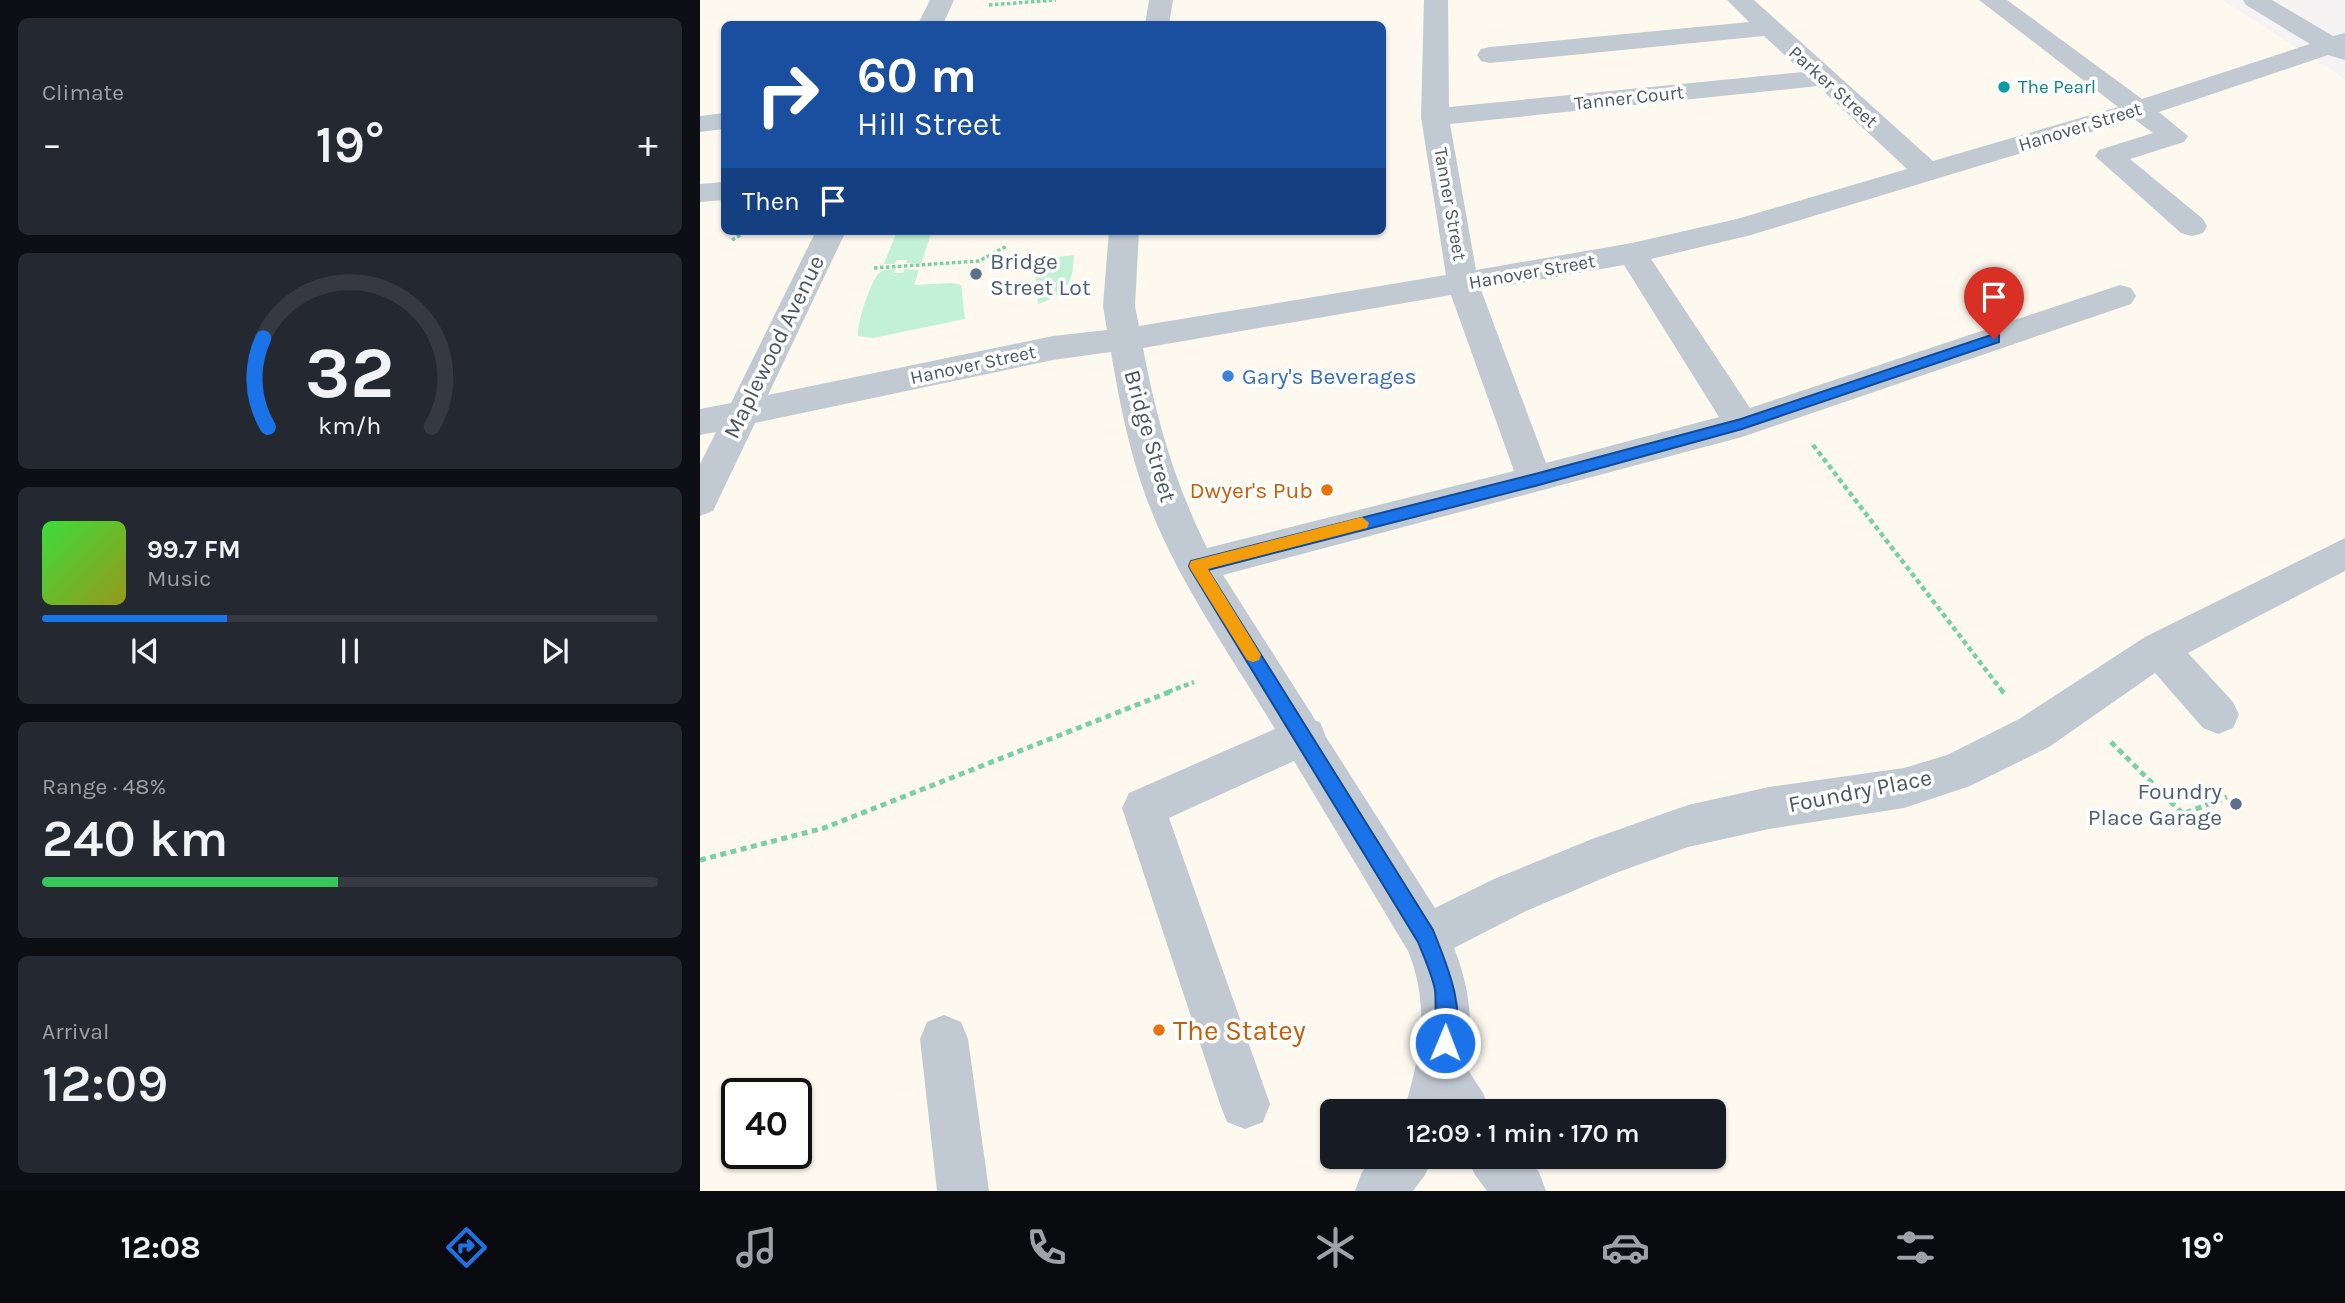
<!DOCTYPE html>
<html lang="en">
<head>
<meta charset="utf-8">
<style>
  body { margin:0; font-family:Karla,sans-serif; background:#242831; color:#f1f3f6; height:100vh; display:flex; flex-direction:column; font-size:26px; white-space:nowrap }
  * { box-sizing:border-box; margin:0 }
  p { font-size:23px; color:#9ea1a6 }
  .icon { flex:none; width:38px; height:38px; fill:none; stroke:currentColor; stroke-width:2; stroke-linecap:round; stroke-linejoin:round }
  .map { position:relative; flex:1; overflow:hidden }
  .sheet { display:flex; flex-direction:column; gap:18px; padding:18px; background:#0d0f14; width:700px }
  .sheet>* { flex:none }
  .hud { position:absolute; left:21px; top:21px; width:665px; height:214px; border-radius:10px; box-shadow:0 2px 5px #0004; background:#1a4fa0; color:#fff; overflow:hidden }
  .speed { position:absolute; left:21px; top:1078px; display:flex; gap:14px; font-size:35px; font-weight:700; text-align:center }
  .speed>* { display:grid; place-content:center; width:91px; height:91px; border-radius:50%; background:#171b24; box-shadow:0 2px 5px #0004; line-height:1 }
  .speed .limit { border:4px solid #111; border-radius:10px; background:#fff; color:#111 }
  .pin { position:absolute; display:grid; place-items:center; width:60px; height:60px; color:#fff; margin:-72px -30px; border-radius:50% 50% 50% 0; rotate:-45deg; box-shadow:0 0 7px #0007 }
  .pin .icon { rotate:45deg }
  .me { position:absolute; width:77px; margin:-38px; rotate:1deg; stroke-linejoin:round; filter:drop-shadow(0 0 5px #0008) }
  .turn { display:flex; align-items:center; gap:24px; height:147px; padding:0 21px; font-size:32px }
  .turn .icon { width:91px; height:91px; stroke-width:2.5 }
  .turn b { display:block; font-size:49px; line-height:60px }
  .then { display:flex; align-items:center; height:66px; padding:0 21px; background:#0003; gap:14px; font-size:26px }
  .big { font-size:52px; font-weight:600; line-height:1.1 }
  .sheet .widget { flex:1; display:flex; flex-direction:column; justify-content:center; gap:10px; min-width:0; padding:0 24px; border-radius:10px; background:#242831 }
  .sheet .dial { align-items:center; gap:0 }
  .dial svg { height:182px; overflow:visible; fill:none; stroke:#363941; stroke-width:7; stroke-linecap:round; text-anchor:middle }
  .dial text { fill:#f1f3f6; stroke:none }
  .song { display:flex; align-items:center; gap:21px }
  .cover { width:84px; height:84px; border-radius:10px; background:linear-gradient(135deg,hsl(120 70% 55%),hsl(60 70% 35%)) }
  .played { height:7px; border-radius:4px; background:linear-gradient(90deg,#1a73e8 30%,#363941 30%) }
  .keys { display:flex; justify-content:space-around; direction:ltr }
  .heat { display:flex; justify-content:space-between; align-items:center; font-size:38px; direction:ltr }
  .charge { height:10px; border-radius:5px; background:linear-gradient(90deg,#34c759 48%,#363941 0) }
  .trip { position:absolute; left:620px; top:1099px; width:406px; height:70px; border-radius:10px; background:#171b24; box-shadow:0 2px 5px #0004; font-weight:600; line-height:70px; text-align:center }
  .dock { display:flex; height:112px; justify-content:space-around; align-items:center; background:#090b0e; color:#9ea1a6 }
  .dock .icon { width:49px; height:49px }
  .dock .current { color:#1a73e8 }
  .dock b { font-size:32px; color:#f1f3f6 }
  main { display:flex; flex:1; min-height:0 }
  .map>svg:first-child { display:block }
  .commercial { fill:#fdf9ef; fill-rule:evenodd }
  .green { fill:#c3f1d5 }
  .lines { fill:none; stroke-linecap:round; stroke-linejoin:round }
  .path-far2 { stroke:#7ad0a6; stroke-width:3.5; stroke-dasharray:3.5 2.5; stroke-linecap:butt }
  .path-far1 { stroke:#7ad0a6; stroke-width:4.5; stroke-dasharray:5 3.5; stroke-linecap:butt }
  .path { stroke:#7ad0a6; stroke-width:5; stroke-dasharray:6 4.5; stroke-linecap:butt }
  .minor { fill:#c1cad2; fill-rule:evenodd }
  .route { fill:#1a73e8; stroke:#114b97; stroke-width:2 }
  .slow { fill:#f59e0b }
  .culture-dot { fill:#0f9aa8; stroke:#fff; stroke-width:2.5 }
  .service-dot { fill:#5c6f8a; stroke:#fff; stroke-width:2.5 }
  .shop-dot { fill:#3f7fe0; stroke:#fff; stroke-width:2.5 }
  .food-dot { fill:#e8710a; stroke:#fff; stroke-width:2.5 }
  .labels { text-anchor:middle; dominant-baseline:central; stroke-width:7; stroke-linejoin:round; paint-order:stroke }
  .far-street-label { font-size:19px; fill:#4a5661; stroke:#fff }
  .far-culture-label { font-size:19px; fill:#0d838f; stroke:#fff; text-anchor:start }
  .service-label { font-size:23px; fill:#4e5e75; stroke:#fff; text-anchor:start }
  .street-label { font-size:23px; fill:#4a5661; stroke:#fff }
  .shop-label { font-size:23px; fill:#366cbe; stroke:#fff; text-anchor:start }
  .food-label { font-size:23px; fill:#c56008; stroke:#fff; text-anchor:end }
  .near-food-label { font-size:28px; fill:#c56008; stroke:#fff; text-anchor:start }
</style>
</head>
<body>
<main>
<section class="sheet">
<div class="widget"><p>Climate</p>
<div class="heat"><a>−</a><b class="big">19°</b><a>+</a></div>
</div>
<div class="widget dial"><svg viewBox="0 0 100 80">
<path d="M14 69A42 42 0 1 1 86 69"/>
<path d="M14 69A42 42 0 0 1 12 30" stroke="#1a73e8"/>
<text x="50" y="56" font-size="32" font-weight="700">32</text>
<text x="50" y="72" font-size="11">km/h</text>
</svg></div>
<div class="widget">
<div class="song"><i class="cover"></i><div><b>99.7 FM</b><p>Music</p></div></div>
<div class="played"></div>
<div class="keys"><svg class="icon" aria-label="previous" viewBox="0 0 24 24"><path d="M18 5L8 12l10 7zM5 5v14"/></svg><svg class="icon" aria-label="pause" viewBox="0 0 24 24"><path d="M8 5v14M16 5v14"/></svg><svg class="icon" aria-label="next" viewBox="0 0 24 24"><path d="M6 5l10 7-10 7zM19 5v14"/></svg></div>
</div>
<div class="widget"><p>Range · 48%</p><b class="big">240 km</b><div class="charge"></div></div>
<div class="widget"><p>Arrival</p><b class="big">12:09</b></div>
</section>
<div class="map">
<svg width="1645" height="1191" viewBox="0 0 1645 1191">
  <rect width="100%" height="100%" fill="#f5f3f3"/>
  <path class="commercial" d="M0,0H1522L1633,71L1645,80V1191H0ZM24,24H682V231H24ZM37,1094H96V1153H37ZM632,1111H1013V1157H632Z"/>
  <g class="green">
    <polygon points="197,231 232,231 221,263 206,263 207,260 197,260 195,264 184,264"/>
    <path d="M374,255C373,285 366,294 338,304L335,271C345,257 359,257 374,255Z"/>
    <path d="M195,269L194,273H203L205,269L219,270L214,285L252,283L261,285L265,319L173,338L158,336C157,323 170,284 178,274C182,270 189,269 195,269Z"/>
  </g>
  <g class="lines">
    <g class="path-far2">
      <polyline points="289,5 356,0"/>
      <polyline points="32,240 47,231"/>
      <polyline points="174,268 279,261 307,246"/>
    </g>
    <g class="path-far1">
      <polyline points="1113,445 1303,692"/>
      <polyline points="468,692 494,682"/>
    </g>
    <g class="path">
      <polyline points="1302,691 1304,693"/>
      <polyline points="1411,742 1483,814 1527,797"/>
      <polyline points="0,860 124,828 472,691"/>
    </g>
    <g class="minor">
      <polygon points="230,0 254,0 243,24 218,24"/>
      <polygon points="449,0 473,0 469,24 445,24"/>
      <path d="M724,0H748L749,107L1103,72L1064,36L790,63L781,61L777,55L781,49L790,47L1049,22L1027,0H1054L1233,161L1418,107L1279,0H1307L1442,99L1610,44L1546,5L1543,0H1572L1633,36L1645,33V60L1628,55L1459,112L1488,136L1484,142L1430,159L1503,219L1507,226L1503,233L1492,236L1481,233L1395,156L1399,150L1453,133L1434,119L1051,235L951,259L1050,408L1420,285L1431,288L1436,296L1431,304L1042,437L523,575L616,721L620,722L626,737L735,908L794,879L892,839L988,805L1069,787L1204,768L1247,755L1319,719L1445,637L1645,538V571L1488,653L1533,702L1539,715L1533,728L1518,734L1503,728L1455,673L1349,747L1270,786L1204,808L1069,829L988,847L913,874L826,911L754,948C770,988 774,1024 766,1067L783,1093L790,1111H704C720,1056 731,1007 708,951L594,761L469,818L570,1104L563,1122L545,1129L527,1122L520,1104L422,808L429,793L575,729C530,654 476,579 446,497C429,451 419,400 411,352L353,360L55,423L13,511L0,516V464L16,432L0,435V409L31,403L116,231H146L68,395L353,336L407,330L403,306L409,231H439L435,306L439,326L746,275L721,117ZM1118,86L1207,169L1037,219L932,243L776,270L750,124ZM924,265L1019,417L846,463L781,290ZM751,295L814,471L507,548C475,483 456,419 443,348Z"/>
      <polygon points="24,113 24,129 0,132 0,116"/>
      <polygon points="24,182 24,200 0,202 0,184"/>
      <polygon points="244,1015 261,1022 268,1039 289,1191 237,1191 220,1039 227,1022"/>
      <polygon points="675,1157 733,1157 725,1175 713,1191 655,1191 662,1172"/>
      <polygon points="767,1157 826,1157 839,1172 846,1191 787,1191 775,1175"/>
    </g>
  </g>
  <path class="route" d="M1294,334L1299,335V342L1042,429L835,486L508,570L733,930C747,965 768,1013 752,1050L745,1053L738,1050C733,1037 737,1006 735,990C732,974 724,957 718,942L491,570L489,566L491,561L835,474L1041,419Z"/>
  <polygon class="slow" points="662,517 669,523 667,528 508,569 561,655 559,660 553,662 547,660 491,570 489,566 491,561"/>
  <circle class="culture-dot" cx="1304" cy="87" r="7"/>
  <g class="service-dot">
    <circle cx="276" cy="274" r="7"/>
    <circle cx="1536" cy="804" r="7"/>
  </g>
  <circle class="shop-dot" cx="528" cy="376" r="7"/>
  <g class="food-dot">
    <circle cx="627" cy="490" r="7"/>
    <circle cx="459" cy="1030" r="7"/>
  </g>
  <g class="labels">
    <g class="far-street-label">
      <text transform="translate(1133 87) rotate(42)">Parker Street</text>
      <text transform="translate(929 98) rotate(-6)">Tanner Court</text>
      <text transform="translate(1380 127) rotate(-17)">Hanover Street</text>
      <text transform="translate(750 204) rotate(80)">Tanner Street</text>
      <text transform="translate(832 272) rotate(-10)">Hanover Street</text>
      <text transform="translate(273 365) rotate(-12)">Hanover Street</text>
    </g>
    <g class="far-culture-label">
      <text x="1318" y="87">The Pearl</text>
    </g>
    <g class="service-label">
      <text x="290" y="261">Bridge<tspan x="290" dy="26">Street Lot</tspan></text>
      <text x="1522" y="791" text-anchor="end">Foundry<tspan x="1522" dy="26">Place Garage</tspan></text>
    </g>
    <g class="street-label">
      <text transform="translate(74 347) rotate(-64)">Maplewood Avenue</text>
      <text transform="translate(450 436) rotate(74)">Bridge Street</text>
      <text transform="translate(1160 791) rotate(-11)">Foundry Place</text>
    </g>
    <g class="shop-label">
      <text x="542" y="376">Gary's Beverages</text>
    </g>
    <g class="food-label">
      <text x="613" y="490">Dwyer's Pub</text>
    </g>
    <g class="near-food-label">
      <text x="473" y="1030">The Statey</text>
    </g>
  </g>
</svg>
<div class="speed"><div class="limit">40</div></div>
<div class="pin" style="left:1294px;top:339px;background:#d93025"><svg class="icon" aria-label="arrive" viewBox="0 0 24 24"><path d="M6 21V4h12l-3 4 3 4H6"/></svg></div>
<svg class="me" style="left:745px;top:1043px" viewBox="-20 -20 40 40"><circle r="17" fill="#1a73e8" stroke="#fff" stroke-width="3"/><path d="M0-11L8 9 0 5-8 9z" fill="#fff"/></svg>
<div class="trip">12:09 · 1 min · 170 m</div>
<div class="hud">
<div class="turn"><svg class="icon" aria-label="right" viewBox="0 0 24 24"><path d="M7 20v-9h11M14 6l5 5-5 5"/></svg><div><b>60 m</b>Hill Street</div></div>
<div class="then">Then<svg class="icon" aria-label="arrive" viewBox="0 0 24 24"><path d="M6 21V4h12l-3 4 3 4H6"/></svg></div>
</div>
</div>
</main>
<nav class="dock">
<b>12:08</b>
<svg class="icon current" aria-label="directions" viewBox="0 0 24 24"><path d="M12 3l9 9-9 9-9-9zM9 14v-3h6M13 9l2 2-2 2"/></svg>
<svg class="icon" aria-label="music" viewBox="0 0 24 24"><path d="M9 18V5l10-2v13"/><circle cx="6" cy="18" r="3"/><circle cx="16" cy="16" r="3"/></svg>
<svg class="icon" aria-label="phone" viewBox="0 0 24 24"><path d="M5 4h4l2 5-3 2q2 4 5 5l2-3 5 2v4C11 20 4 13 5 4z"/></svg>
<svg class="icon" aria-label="climate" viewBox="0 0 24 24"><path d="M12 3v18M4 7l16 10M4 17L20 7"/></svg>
<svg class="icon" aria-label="car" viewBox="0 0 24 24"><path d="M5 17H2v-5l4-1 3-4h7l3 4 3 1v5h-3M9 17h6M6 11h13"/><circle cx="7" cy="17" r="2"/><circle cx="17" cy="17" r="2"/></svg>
<svg class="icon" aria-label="filters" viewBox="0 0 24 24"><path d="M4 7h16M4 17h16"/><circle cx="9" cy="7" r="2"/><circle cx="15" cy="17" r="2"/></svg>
<b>19°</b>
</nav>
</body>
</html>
